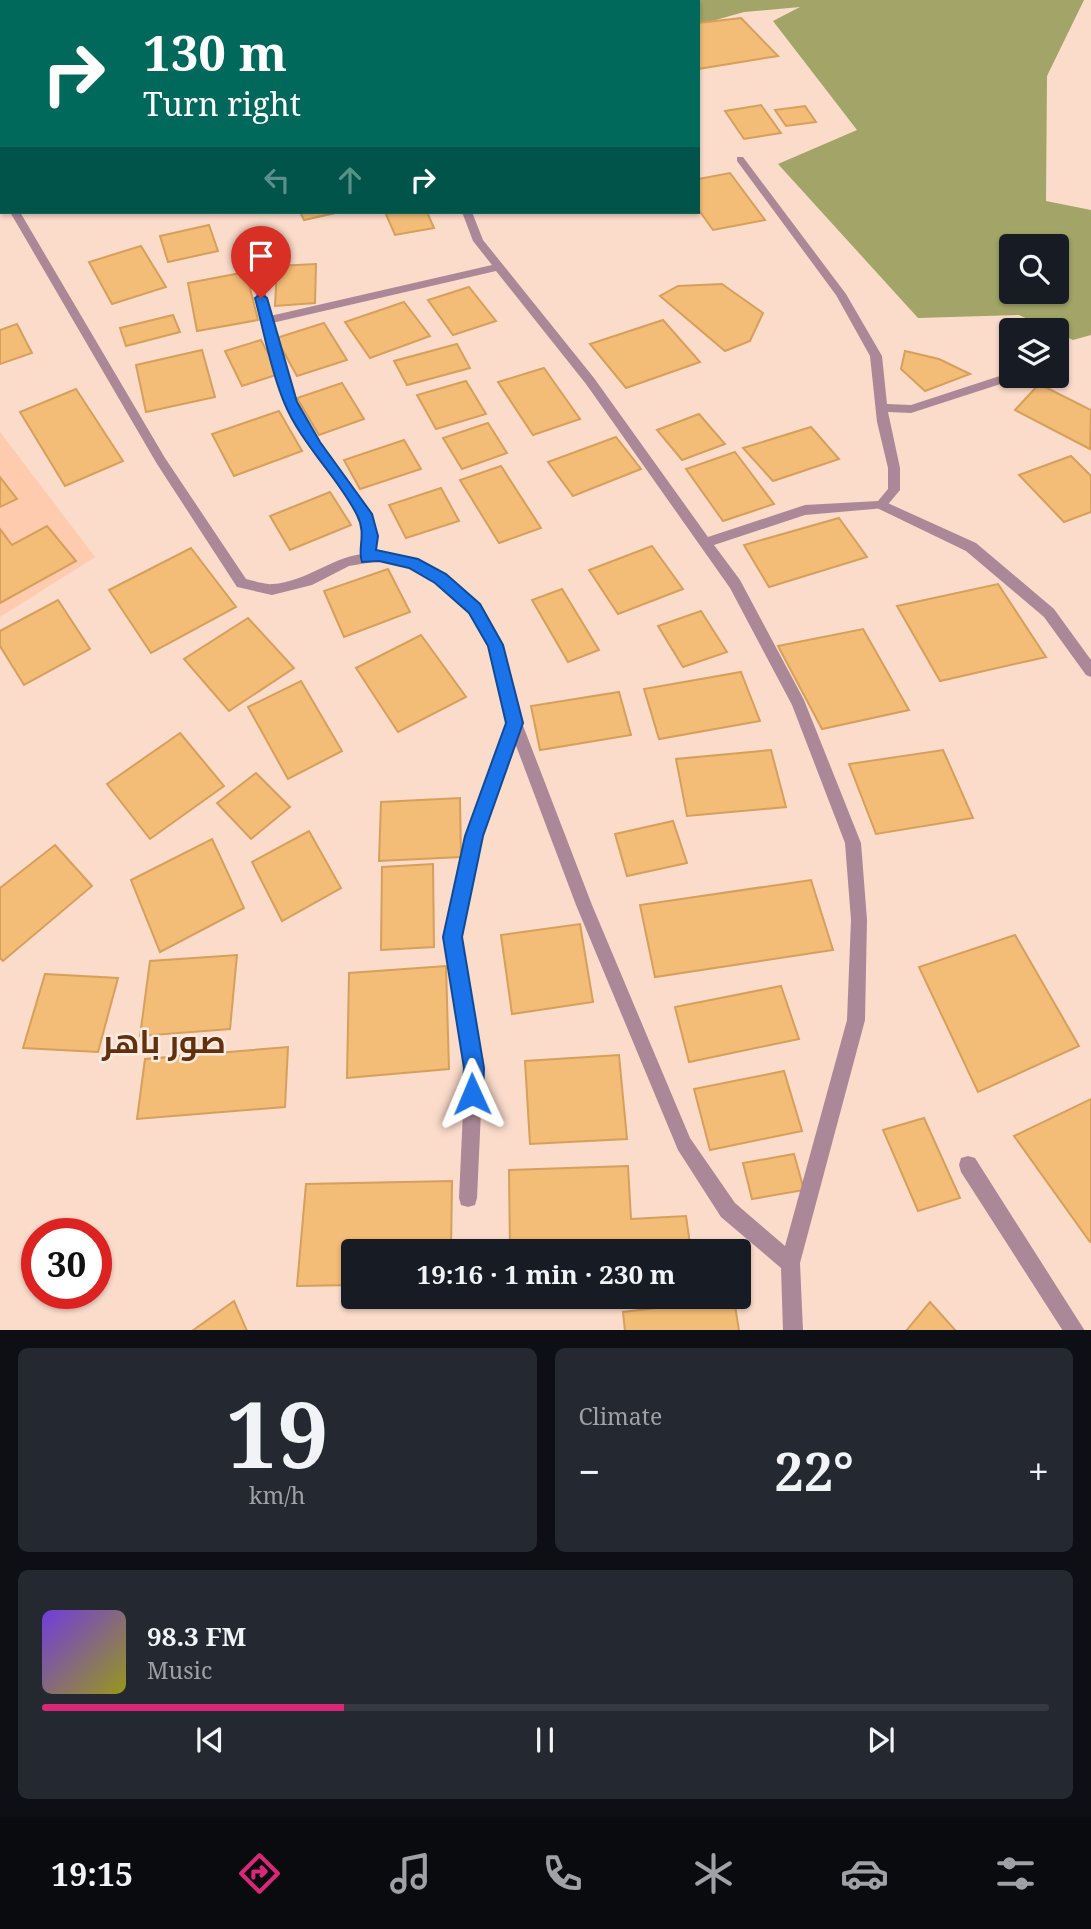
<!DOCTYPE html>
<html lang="en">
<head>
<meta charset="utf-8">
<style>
  body { margin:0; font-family:"Noto Serif",Cairo,serif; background:#242831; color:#f1f3f6; height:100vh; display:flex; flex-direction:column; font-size:26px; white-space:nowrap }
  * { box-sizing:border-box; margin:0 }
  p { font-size:23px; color:#9ea1a6 }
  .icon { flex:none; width:38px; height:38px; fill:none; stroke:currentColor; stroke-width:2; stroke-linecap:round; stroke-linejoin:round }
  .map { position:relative; height:1330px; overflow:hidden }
  .drawer { display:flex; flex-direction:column; gap:18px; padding:18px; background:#0d0f14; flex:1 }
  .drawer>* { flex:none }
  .hud { position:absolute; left:0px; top:0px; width:700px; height:214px; box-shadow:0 2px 5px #0004; background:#00695c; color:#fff; overflow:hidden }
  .buttons { position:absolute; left:999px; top:234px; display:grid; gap:14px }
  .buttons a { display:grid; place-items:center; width:70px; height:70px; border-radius:7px; background:#171b24; box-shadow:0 2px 5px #0004; font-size:35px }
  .speed { position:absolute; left:21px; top:1218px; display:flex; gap:14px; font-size:35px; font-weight:700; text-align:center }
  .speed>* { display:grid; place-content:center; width:91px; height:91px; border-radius:50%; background:#171b24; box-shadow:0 2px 5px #0004; line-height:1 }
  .speed .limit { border:10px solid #d22; background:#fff; color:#111 }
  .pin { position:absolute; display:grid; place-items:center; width:60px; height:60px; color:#fff; margin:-72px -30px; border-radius:50% 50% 50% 0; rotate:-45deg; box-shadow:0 0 7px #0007 }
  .pin .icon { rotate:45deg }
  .me { position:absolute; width:77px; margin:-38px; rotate:359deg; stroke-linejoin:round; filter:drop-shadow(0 0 5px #0008) }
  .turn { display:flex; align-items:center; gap:24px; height:147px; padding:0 28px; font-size:32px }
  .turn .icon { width:91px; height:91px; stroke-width:2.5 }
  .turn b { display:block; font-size:49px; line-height:60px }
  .lanes { display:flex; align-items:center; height:66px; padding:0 28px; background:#0003; justify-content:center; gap:35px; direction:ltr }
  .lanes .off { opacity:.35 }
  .big { font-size:52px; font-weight:700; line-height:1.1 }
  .drawer .tile { flex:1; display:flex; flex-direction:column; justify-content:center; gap:10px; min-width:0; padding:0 24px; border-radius:10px; background:#242831 }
  .drawer .dial { align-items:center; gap:0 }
  .dial b { font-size:91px; line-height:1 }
  .song { display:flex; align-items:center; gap:21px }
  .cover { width:84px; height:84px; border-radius:10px; background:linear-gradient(135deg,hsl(260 70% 55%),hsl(60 70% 35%)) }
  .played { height:7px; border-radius:4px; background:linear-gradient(90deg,#db2777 30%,#363941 30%) }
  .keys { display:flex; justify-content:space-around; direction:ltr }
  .heat { display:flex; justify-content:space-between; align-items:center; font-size:38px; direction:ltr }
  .drawer .tiles { flex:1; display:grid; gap:18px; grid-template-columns:1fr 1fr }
  .tile:last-child { grid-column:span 2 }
  .trip { position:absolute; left:341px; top:1239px; width:410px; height:70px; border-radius:7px; background:#171b24; box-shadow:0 2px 5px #0004; font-weight:700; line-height:70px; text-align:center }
  .tab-bar { display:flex; height:112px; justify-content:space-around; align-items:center; background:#090b0e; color:#9ea1a6 }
  .tab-bar .icon { width:49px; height:49px }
  .tab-bar .on { color:#db2777 }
  .tab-bar b { font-size:32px; color:#f1f3f6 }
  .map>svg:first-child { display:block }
  .built { fill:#fecbae }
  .green { fill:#c1c589 }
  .forest { fill:#a2a567; fill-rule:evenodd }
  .building { fill:#f3bc77; stroke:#d69f5b; stroke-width:2 }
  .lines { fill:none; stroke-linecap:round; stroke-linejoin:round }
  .service { fill:#ab8897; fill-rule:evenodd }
  .minor { fill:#ab8897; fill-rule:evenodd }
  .route { fill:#1a73e8; stroke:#114b97; stroke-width:2 }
  .labels { text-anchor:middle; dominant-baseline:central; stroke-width:5; stroke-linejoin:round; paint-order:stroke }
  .near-district-label { font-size:32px; font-weight:bold; fill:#62300d; stroke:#fdece3 }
</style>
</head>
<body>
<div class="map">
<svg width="1091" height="1331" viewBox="0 0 1091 1331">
  <rect width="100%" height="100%" fill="#fbdbca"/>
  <polygon class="built" points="0,432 95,557 0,617"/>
  <polygon class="green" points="0,0 257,0 2,2 0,27"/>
  <path class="forest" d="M547,0H1084L1047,76L1046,201L1091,210V335L1073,340L1019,315L918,318L778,164L857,130L773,21L800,7L744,12L698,25V2ZM1012,247H1057V292H1012Z"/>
  <g class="building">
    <polygon points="741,18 778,56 698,69 698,23"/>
    <polygon points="761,105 781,133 744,139 725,111"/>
    <polygon points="805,106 816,122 786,126 775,110"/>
    <polygon points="730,173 765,220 713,230 698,209 698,179"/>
    <polygon points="300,212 340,212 304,220"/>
    <polygon points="385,212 427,212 434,228 395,235"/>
    <polygon points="209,225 218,251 168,262 160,236"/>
    <polygon points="141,246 166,287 112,304 89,262"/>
    <polygon points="316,264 315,303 275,306 277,266"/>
    <polygon points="246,272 258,320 197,331 188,283"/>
    <polygon points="722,284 763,313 750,341 725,351 660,296 678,286"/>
    <polygon points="469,287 496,321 453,335 428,300"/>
    <polygon points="404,302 430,336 370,358 345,322"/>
    <polygon points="173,315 180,332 126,346 120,328"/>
    <polygon points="663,320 700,362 626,388 590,344"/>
    <polygon points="324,323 347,360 297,376 276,338"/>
    <polygon points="17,324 32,353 0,364 0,330"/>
    <polygon points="261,340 279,374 242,386 225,351"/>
    <polygon points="457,344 470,368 407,385 394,361"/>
    <polygon points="202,350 215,397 146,412 136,365"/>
    <polygon points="905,351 939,359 970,374 925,391 901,369"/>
    <polygon points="544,368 580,419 533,435 498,382"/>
    <polygon points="466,381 486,414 436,429 417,395"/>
    <polygon points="342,383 364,419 319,435 297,398"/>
    <polygon points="1039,384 1091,410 1090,449 1015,410"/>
    <polygon points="76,389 123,461 65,486 20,412"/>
    <polygon points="279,411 302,451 234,476 212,434"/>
    <polygon points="699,414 725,444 682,460 657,430"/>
    <polygon points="488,423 507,453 462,469 443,438"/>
    <polygon points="811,427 839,459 773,481 743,448"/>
    <polygon points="616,437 641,469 573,496 548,462"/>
    <polygon points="404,440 421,469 360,489 344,460"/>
    <polygon points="735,452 774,504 723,521 686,469"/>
    <polygon points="1071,456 1091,476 1091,512 1064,522 1019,475"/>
    <polygon points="501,466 541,528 499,543 460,480"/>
    <polygon points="0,477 17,499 0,507"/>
    <polygon points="441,488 459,521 406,538 389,505"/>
    <polygon points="330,492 351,525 290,550 270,516"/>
    <polygon points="839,518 867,557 769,587 744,545"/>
    <polygon points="47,526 76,561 0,603 0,529 12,545"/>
    <polygon points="652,546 683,589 618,614 589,570"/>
    <polygon points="191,548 236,607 151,653 109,590"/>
    <polygon points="388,569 410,612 344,637 324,591"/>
    <polygon points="998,584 1046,657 940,681 897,606"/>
    <polygon points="562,589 599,650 568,662 532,600"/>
    <polygon points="58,600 90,649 24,685 0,646 0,631"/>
    <polygon points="701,611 727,652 683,667 658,626"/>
    <polygon points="248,618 294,668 229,711 184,659"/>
    <polygon points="863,629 909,710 822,729 778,646"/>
    <polygon points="421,635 466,697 398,732 356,668"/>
    <polygon points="741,672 760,721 659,739 644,689"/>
    <polygon points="301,681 342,751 288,779 248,707"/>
    <polygon points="619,692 631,735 540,750 531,706"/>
    <polygon points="180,733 224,786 150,839 107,784"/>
    <polygon points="771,750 786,807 687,816 676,759"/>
    <polygon points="943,750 973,818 876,834 849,764"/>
    <polygon points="256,773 290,807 251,839 217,803"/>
    <polygon points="460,798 461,857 379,861 381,802"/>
    <polygon points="673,821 687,863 627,876 615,834"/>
    <polygon points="309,831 341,888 282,921 252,862"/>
    <polygon points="212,839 244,908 160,952 131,880"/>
    <polygon points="55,845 92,886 3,961 0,958 0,888"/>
    <polygon points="433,864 434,947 381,950 382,867"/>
    <polygon points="811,880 833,950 655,977 640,905"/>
    <polygon points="580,924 593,1002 512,1014 501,935"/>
    <polygon points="1015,935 1079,1046 978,1092 919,967"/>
    <polygon points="237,955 230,1029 140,1036 150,961"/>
    <polygon points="446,966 449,1069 347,1078 349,973"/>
    <polygon points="45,974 118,978 98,1052 23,1048"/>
    <polygon points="781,986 799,1039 689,1062 675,1007"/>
    <polygon points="288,1047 285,1107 137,1119 145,1059"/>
    <polygon points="619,1055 627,1139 530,1144 525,1061"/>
    <polygon points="784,1071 802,1131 710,1150 694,1089"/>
    <polygon points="1091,1099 1091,1241 1090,1242 1014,1136"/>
    <polygon points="924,1118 960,1198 918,1211 883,1130"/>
    <polygon points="794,1154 804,1190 752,1199 743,1163"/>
    <polygon points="628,1166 631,1219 686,1216 691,1251 510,1251 509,1170"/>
    <polygon points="452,1181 451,1251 354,1251 354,1285 297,1286 306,1184"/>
    <polygon points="734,1299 739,1331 625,1331 623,1312"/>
    <polygon points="234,1301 247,1331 192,1331"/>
    <polygon points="930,1302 956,1331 906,1331"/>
  </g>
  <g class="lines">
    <g class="service">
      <polygon points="881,500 976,543 1054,609 1091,660 1091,677 1086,675 1044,617 966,551 877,508 875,505 877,502"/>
      <polygon points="968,1156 975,1158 1085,1331 1063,1331 961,1172 959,1165 961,1158"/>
    </g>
    <g class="minor">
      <polygon points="0,97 2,98 0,116"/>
      <path d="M737,157H743L846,294L882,356L887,404L911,405L1012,372V376H1018L1016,379L911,413L888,412L900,468V490L885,508L805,515L714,545L740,580L804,700L861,843L867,920L865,1020L800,1263L803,1331H783L781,1268L721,1217L678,1150L576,905L515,743L482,836L460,937L483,1068L477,1198L475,1205L468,1207L461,1205L459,1198L465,1068L444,937L466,836L508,723L488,645L470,612L435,582L410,567L379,561L349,566L312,585L272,595L237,587L157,464L10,212H20L165,458L246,579C255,581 265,585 273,584C305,582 331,558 362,554C368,510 335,485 312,451C273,394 261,324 249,257L254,254L259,257L270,316L492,265L473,241L462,212H472L483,240L594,378L708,537L805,505L878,501L888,489V468L877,422L870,356L836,295L737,161ZM496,271L586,384L730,588L792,705L845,843L851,920L847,1020L785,1246L735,1203L690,1138L592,905L522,723L502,645L480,604L445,574L418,559L375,552L377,536L371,514L319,443L296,402L272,323Z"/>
      <polygon points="0,160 2,161 2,179 0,178"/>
    </g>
  </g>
  <path class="route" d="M261,294L267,298L297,402L320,442L372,514L378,536L376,550L418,559L446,574L480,604L503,645L523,723L483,836L462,937L484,1068L483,1094L480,1101L472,1104L465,1101L462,1094L464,1068L443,937L465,836L506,723L488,646L469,613L435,583L409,568L379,561L362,562C357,549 367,534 357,515C338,477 301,444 284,402C270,369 264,331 255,298Z"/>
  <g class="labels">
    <g class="near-district-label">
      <text x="164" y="1040">صور باهر</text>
    </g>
  </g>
</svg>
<div class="buttons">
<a><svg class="icon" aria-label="search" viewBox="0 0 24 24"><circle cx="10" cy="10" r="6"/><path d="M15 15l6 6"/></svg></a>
<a><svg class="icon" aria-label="layers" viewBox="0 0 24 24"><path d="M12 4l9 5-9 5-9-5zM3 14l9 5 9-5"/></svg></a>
</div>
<div class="speed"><div class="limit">30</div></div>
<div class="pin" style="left:261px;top:298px;background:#d93025"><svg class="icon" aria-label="arrive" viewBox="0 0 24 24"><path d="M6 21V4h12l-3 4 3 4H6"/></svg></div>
<svg class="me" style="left:472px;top:1094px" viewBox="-20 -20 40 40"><path d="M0-17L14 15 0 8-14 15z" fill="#1a73e8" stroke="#fff" stroke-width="4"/></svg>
<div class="trip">19:16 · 1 min · 230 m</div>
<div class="hud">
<div class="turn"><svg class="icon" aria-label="right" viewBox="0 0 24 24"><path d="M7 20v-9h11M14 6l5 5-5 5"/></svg><div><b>130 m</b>Turn right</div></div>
<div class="lanes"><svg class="icon off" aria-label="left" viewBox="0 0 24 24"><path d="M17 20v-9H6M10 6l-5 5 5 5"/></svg><svg class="icon off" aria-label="ahead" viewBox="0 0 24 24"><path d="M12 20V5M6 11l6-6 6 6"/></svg><svg class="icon" aria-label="right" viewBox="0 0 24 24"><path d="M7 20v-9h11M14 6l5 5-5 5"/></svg></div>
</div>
</div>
<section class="drawer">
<div class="tiles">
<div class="tile dial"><b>19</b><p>km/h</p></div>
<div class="tile"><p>Climate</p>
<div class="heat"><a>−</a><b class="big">22°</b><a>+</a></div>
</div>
<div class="tile">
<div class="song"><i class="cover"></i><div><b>98.3 FM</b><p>Music</p></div></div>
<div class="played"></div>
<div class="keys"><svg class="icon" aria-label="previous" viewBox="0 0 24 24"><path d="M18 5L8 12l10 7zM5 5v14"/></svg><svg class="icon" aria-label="pause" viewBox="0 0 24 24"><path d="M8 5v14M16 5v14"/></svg><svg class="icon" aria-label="next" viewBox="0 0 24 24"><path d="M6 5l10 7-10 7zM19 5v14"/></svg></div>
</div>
</div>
</section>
<nav class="tab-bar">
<b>19:15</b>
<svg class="icon on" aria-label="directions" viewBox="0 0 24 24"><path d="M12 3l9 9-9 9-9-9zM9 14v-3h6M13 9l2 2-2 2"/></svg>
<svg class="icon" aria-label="music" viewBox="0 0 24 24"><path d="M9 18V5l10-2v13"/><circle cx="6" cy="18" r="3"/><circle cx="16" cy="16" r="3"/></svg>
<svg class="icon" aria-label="phone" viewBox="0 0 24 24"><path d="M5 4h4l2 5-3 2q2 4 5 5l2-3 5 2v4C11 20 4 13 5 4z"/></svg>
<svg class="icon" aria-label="climate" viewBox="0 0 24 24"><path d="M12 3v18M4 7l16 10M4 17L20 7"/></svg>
<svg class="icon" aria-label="car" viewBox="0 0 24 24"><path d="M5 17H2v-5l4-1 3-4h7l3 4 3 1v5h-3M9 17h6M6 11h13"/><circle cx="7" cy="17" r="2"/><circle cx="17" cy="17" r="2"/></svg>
<svg class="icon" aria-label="filters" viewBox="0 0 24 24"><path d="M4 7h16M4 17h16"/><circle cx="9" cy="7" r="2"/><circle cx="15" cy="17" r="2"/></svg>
</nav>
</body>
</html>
